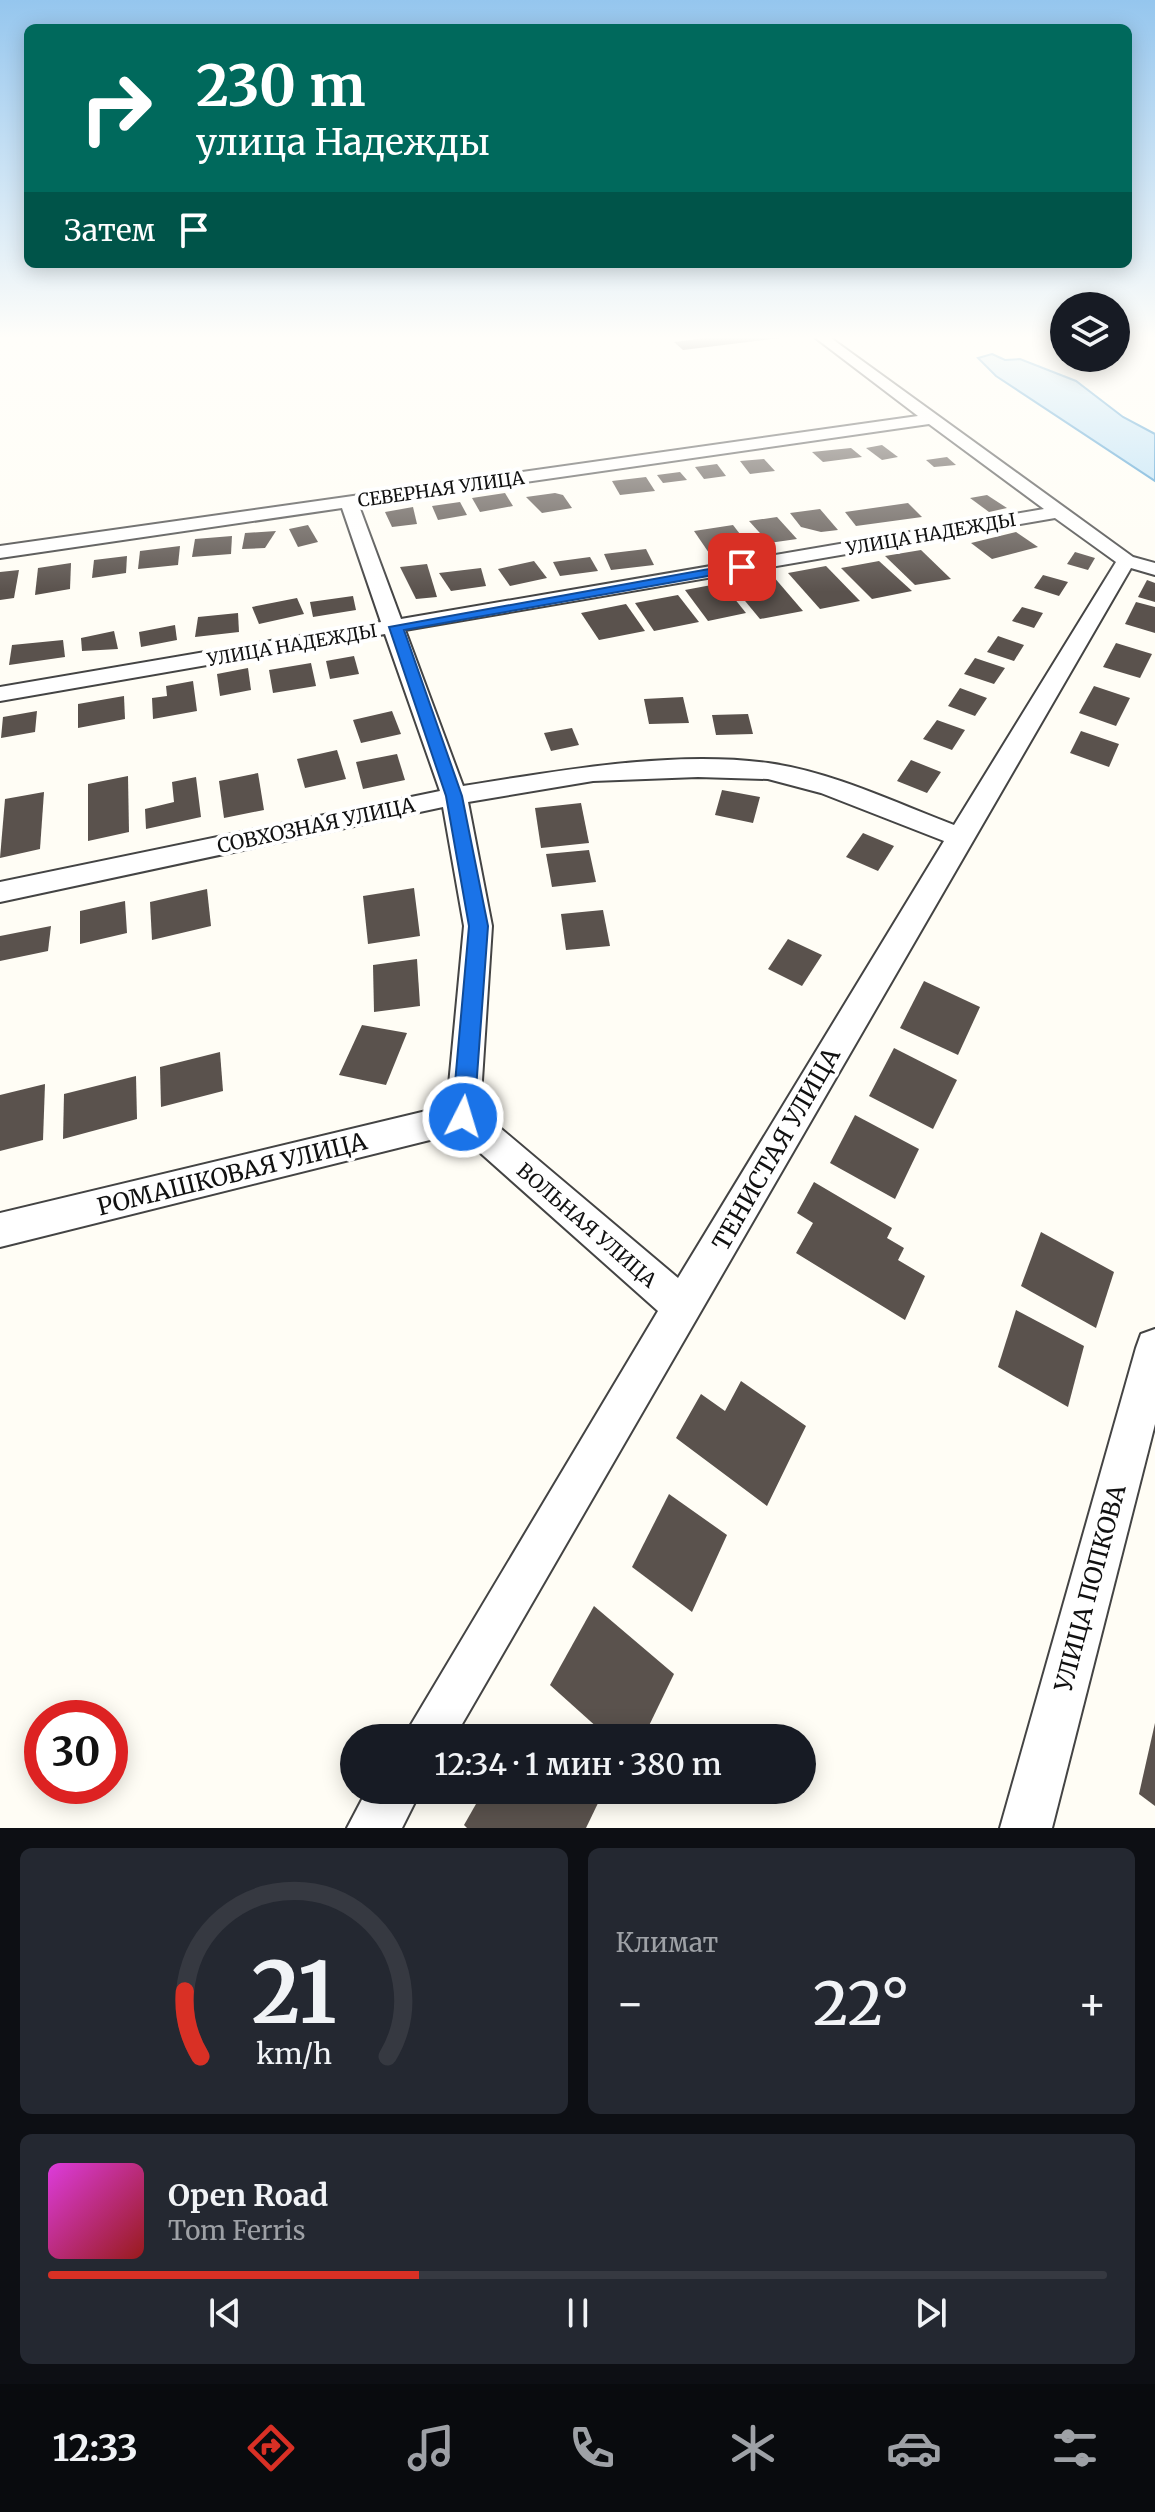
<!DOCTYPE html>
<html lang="ru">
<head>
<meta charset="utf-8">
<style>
  body { margin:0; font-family:Merriweather,serif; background:#242831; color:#f1f3f6; height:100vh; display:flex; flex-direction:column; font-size:30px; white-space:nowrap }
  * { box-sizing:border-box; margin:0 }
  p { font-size:26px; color:#9ea1a6 }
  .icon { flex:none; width:44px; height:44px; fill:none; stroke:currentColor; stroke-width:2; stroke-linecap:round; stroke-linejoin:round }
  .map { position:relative; height:1828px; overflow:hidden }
  .details { display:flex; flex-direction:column; gap:20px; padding:20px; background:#0d0f14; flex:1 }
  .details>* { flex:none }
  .hud { position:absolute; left:24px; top:24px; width:1108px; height:244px; border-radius:12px; box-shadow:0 4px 20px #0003; background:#00695c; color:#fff; overflow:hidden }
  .tools { position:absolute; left:1050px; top:292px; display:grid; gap:16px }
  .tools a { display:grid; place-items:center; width:80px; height:80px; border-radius:50%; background:#171b24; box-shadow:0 4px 20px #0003; font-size:40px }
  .speed { position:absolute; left:24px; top:1700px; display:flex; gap:16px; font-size:40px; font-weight:700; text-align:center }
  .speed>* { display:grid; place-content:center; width:104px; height:104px; border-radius:50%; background:#171b24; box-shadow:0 4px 20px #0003; line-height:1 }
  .speed .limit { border:12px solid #d22; background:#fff; color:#111 }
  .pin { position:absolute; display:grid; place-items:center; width:68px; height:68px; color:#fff; margin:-34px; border-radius:16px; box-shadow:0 4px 12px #0006 }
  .me { position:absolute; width:88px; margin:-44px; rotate:5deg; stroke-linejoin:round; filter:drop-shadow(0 0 6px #0008) }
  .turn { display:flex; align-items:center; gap:28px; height:168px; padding:0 40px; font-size:36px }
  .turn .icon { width:104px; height:104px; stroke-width:2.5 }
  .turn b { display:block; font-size:56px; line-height:68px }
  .then { display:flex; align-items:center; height:76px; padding:0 40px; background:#0003; gap:16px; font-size:30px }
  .big { font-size:60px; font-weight:600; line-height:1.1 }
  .details .tile { flex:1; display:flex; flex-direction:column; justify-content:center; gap:12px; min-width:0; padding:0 28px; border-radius:12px; background:#242831 }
  .details .dial { align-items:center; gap:0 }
  .dial svg { height:208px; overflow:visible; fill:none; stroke:#363941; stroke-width:7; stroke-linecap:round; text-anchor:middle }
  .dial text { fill:#f1f3f6; stroke:none }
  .song { display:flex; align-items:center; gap:24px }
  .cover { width:96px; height:96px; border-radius:12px; background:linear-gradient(135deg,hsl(300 70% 55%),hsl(0 70% 35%)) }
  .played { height:8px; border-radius:4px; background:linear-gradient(90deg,#d93025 35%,#363941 35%) }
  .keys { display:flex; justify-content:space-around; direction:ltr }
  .heat { display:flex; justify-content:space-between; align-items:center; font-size:44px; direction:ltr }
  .details .tiles { flex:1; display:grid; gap:20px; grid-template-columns:1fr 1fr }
  .tile:last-child { grid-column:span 2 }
  .trip { position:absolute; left:340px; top:1724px; width:476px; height:80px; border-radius:40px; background:#171b24; box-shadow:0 4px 20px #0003; font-weight:600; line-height:80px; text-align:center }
  .menu { display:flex; height:128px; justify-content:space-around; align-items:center; background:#090b0e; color:#9ea1a6 }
  .menu .icon { width:56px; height:56px }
  .menu .on { color:#d93025 }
  .menu b { font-size:36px; color:#f1f3f6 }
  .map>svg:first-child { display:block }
  .water { fill:#b9e0f7; stroke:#3f96cf; stroke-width:2 }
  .building { fill:#5a524d }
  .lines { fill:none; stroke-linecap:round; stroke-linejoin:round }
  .minor-casing { stroke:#444; stroke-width:4 }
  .minor { fill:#fff; fill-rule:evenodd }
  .route { fill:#1a73e8; stroke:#114b97; stroke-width:2 }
  .labels { text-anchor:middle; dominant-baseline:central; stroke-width:8; stroke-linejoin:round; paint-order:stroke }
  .far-street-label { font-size:18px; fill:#111; stroke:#fff }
  .street-label { font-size:20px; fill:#111; stroke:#fff }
  .near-street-label { font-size:24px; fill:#111; stroke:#fff }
</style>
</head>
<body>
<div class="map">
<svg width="1155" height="1828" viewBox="0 0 1155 1828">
  <rect width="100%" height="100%" fill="#fffdf5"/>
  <polygon class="water" points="992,354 1005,360 1020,359 1076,381 1123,417 1155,434 1155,481 996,376 978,358"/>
  <g class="building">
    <polygon points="722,336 780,336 780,338 683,350 674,342"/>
    <polygon points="882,445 898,457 882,460 866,448"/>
    <polygon points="851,448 862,457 823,462 812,452"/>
    <polygon points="947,457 956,465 934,467 926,460"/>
    <polygon points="764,459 775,471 750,474 740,461"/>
    <polygon points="717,464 726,476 704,479 695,467"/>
    <polygon points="680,472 687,480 663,483 657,475"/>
    <polygon points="646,477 655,491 620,495 612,481"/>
    <polygon points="505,493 513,506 480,512 472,498"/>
    <polygon points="555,493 563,495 572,508 542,513 526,497"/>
    <polygon points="987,495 1007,508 989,512 970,498"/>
    <polygon points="460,502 467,515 438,520 432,506"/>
    <polygon points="908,503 922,517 856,526 845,512"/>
    <polygon points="413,507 417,524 392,527 385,512"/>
    <polygon points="820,509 838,530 821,532 801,527 790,513"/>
    <polygon points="777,517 797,539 769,543 749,521"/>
    <polygon points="308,525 318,542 298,547 289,529"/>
    <polygon points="733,525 750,547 709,553 694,531"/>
    <polygon points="276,531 265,548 242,549 245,533"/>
    <polygon points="1016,532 1038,547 992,559 971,543"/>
    <polygon points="232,536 231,554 192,557 195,539"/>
    <polygon points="180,546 178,565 138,569 140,551"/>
    <polygon points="646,549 654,565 611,570 604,554"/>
    <polygon points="921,550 951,579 915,585 885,556"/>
    <polygon points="1075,552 1095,558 1088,570 1067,564"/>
    <polygon points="127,556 126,573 92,578 94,560"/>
    <polygon points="590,557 598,571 560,576 553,562"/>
    <polygon points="534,561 547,578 510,586 498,569"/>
    <polygon points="879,561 912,591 872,599 841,568"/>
    <polygon points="71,563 70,589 35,595 38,568"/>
    <polygon points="427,564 437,597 416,599 400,567"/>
    <polygon points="826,566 860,601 820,609 788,573"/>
    <polygon points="481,568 486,586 451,591 439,573"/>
    <polygon points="19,570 14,598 0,600 0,572"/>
    <polygon points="1043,575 1068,582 1059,596 1034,588"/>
    <polygon points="773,576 803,611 760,619 731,584"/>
    <polygon points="1147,580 1155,583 1155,602 1138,597"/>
    <polygon points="722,583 746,613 708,621 685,590"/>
    <polygon points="678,595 699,622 654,631 635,603"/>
    <polygon points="353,596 356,610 313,617 310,602"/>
    <polygon points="297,598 304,614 259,624 252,607"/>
    <polygon points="1136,602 1155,607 1155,633 1125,624"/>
    <polygon points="626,604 645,631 599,640 581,613"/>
    <polygon points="1022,607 1043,613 1034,628 1012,621"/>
    <polygon points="238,613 239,632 195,637 198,617"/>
    <polygon points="175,625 177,640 141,647 139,632"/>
    <polygon points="114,631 118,649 82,651 81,638"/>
    <polygon points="998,636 1024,645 1014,661 987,652"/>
    <polygon points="63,640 65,657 9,665 12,645"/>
    <polygon points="1116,643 1152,654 1140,678 1103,667"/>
    <polygon points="354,656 359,674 330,679 326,661"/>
    <polygon points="975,658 1005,668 994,684 964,674"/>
    <polygon points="311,663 316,686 273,693 269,670"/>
    <polygon points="248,668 251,690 220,696 217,674"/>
    <polygon points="193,681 197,711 153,719 152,698 167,696 166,686"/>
    <polygon points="1094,686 1130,698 1116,726 1079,713"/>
    <polygon points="960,688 987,698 975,716 948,706"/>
    <polygon points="124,696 125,719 78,728 78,704"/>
    <polygon points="683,697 689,723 649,724 644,699"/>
    <polygon points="37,711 35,732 1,738 3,717"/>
    <polygon points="392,711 401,734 361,743 353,720"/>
    <polygon points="748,714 753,734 716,735 712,715"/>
    <polygon points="937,720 965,730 952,750 923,739"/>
    <polygon points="572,728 579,745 551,751 544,733"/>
    <polygon points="1081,731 1119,744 1109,767 1070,753"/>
    <polygon points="337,750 346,779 305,788 297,759"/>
    <polygon points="397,754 405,780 363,789 356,762"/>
    <polygon points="911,760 941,772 927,793 897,781"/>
    <polygon points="258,773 264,810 224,818 219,781"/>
    <polygon points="128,776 129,832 88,841 88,784"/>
    <polygon points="196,777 201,817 146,829 145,809 174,802 172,782"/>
    <polygon points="722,790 760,797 753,823 715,815"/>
    <polygon points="44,792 40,849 0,858 5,799"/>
    <polygon points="581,803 589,843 541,848 535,808"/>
    <polygon points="863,833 894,846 878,871 846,857"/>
    <polygon points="589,850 596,882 552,887 546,854"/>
    <polygon points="414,888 420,936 368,944 363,896"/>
    <polygon points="207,889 211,926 152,940 150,902"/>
    <polygon points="125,901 127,933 80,944 80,911"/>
    <polygon points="603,910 610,946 566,950 561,914"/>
    <polygon points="51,926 48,951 0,961 0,936"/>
    <polygon points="788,939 822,955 802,986 768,969"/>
    <polygon points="417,959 420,1006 374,1012 373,965"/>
    <polygon points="924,981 980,1007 958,1055 900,1028"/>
    <polygon points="362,1025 407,1033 386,1085 339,1075"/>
    <polygon points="894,1048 957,1080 933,1129 869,1096"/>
    <polygon points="220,1052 223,1091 161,1107 160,1067"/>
    <polygon points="136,1076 137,1119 63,1139 64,1094"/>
    <polygon points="45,1084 43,1140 0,1151 0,1095"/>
    <polygon points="855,1115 919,1149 895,1199 830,1163"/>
    <polygon points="814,1182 892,1228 887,1238 904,1248 898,1260 925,1276 905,1320 796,1253 813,1223 797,1213"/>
    <polygon points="1041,1232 1114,1272 1096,1328 1021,1286"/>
    <polygon points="1016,1310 1084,1346 1068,1407 998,1367"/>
    <polygon points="741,1381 806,1426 767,1506 676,1438 701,1394 725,1411"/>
    <polygon points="669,1494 727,1535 692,1612 632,1567"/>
    <polygon points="594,1606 674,1674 643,1738 609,1738 550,1685"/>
    <polygon points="1155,1723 1155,1806 1139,1794"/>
    <polygon points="484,1790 590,1790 600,1799 586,1828 467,1828 464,1825"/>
  </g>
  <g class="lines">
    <g class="minor-casing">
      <g id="minor">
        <path d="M813,336H828L1133,557L1155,563V575L1131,568L454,1738H403L658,1311L458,1133L0,1247V1213L447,1106L464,926L443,807L0,902V882L440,791L385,634L0,701V687L381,622L342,508L0,558V546L918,416ZM929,424L1044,509L401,619L359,506ZM1055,518L1116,562L954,825C894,802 832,772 768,763C671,750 559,771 463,786L405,630ZM698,777L768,779L821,793L944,841L678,1278L480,1111L492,926L468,802L593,781Z"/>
        <polygon points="1155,1329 1155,1424 1052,1828 1000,1828 1136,1348 1141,1334"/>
        <polygon points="367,1790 421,1790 402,1828 347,1828"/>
      </g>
    </g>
    <use href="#minor" class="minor"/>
  </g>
  <linearGradient id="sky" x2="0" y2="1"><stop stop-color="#95c6ee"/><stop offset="0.57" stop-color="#fffefa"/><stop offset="1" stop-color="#fffefa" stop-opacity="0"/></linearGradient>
  <rect width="1155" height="592" fill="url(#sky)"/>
  <polygon class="route" points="742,563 749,567 747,569 404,630 462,796 488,926 474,1117 471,1124 463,1127 455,1124 452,1117 469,926 446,796 389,627"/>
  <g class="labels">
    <g class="far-street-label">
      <text transform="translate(441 489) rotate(-8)">СЕВЕРНАЯ УЛИЦА</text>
      <text transform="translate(931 534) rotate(-10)">УЛИЦА НАДЕЖДЫ</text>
      <text transform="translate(292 645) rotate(-10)">УЛИЦА НАДЕЖДЫ</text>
    </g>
    <g class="street-label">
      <text transform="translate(316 825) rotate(-12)">СОВХОЗНАЯ УЛИЦА</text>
      <text transform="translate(587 1225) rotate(41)">ВОЛЬНАЯ УЛИЦА</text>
    </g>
    <g class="near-street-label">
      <text transform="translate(776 1149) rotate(-60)">ТЕНИСТАЯ УЛИЦА</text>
      <text transform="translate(232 1174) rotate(-14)">РОМАШКОВАЯ УЛИЦА</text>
      <text transform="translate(1090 1588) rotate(-75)">УЛИЦА ПОПКОВА</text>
    </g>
  </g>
</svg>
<div class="tools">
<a><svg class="icon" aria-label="layers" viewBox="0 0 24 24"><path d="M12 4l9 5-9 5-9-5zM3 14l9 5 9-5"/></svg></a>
</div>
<div class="speed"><div class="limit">30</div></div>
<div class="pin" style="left:742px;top:567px;background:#d93025"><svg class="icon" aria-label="arrive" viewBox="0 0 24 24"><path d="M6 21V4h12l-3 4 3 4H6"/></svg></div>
<svg class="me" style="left:463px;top:1117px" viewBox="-20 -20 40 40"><circle r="17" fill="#1a73e8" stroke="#fff" stroke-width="3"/><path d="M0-11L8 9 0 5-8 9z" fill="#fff"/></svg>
<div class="trip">12:34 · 1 мин · 380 m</div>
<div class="hud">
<div class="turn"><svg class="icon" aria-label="right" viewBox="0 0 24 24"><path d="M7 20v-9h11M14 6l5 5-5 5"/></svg><div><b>230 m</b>улица Надежды</div></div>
<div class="then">Затем<svg class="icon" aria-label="arrive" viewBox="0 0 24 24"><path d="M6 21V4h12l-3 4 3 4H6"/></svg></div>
</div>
</div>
<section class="details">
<div class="tiles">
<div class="tile dial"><svg viewBox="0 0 100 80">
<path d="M14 69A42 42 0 1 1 86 69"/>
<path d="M14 69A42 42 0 0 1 8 44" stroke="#d93025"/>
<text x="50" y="56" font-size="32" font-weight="700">21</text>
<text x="50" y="72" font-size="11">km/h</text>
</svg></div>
<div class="tile"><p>Климат</p>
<div class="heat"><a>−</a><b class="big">22°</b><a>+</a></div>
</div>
<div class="tile">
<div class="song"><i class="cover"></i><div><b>Open Road</b><p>Tom Ferris</p></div></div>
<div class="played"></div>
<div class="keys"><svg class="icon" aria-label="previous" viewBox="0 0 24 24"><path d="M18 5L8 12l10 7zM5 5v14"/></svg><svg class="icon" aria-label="pause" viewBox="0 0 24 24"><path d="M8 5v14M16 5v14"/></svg><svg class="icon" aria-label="next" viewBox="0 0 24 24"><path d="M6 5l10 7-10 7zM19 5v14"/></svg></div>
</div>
</div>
</section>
<nav class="menu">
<b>12:33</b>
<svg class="icon on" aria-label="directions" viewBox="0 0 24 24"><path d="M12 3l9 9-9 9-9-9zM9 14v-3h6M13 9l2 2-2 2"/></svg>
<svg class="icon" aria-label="music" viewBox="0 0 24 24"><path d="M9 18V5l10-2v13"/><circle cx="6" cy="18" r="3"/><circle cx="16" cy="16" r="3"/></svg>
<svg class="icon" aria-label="phone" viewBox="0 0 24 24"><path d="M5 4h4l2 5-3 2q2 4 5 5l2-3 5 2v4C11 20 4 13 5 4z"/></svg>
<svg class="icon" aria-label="climate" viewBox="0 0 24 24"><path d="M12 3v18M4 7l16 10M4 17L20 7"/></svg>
<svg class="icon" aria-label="car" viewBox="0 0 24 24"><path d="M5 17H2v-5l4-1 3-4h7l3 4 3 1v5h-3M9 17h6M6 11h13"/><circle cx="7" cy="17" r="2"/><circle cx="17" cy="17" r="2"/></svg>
<svg class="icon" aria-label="filters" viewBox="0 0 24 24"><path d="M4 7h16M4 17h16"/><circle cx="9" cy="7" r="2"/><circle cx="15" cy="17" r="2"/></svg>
</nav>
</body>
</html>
